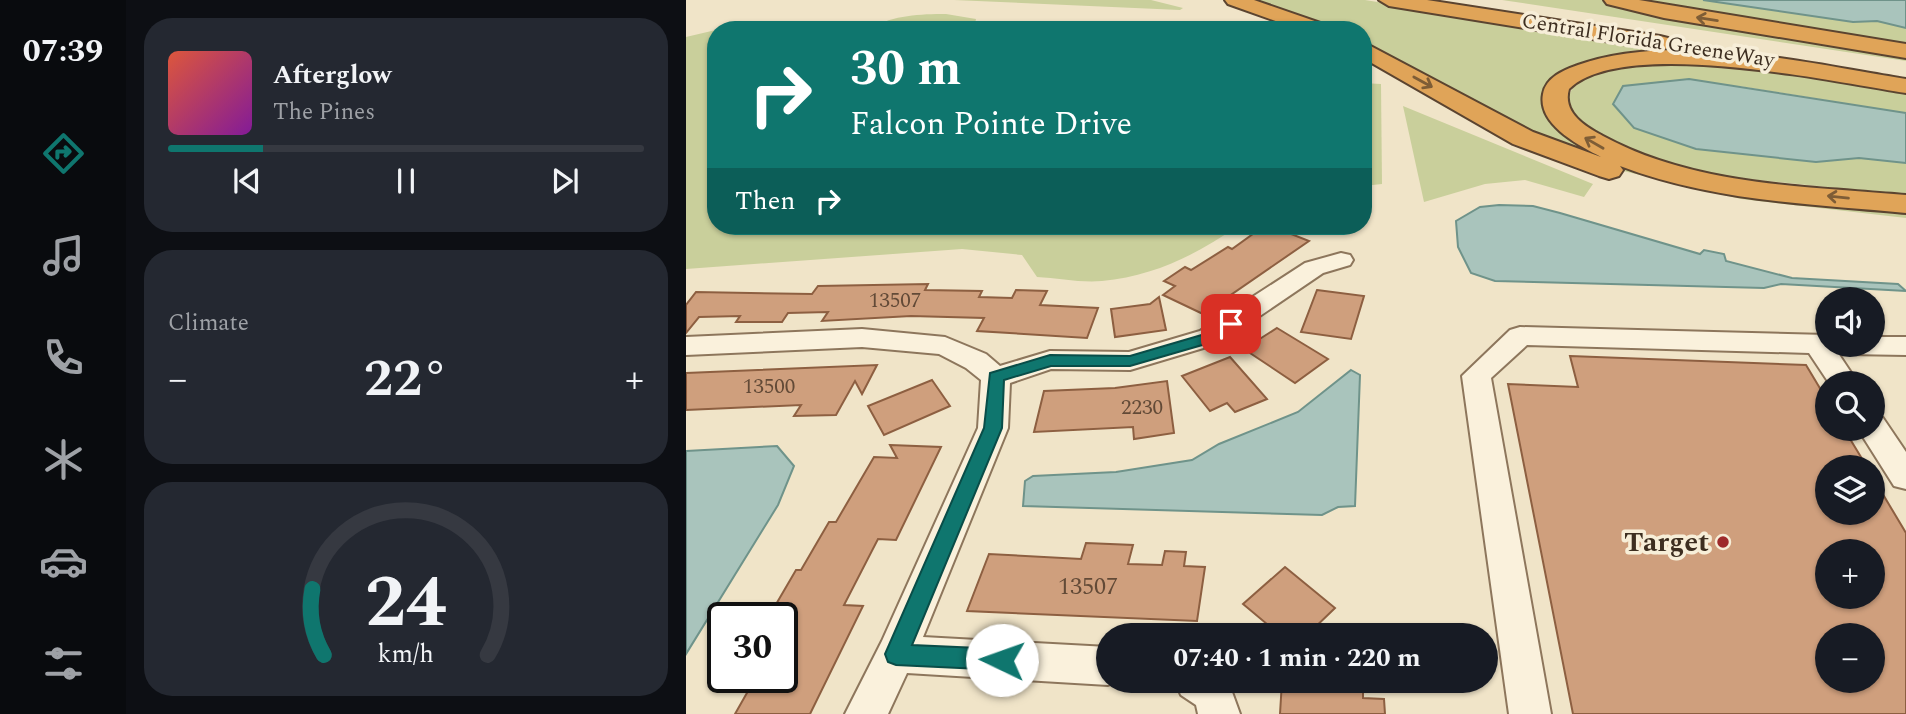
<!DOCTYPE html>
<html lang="en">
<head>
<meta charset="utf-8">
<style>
  body { margin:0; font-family:Spectral,serif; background:#242831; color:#f1f3f6; height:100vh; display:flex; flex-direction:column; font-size:26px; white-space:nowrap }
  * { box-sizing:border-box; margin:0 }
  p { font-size:23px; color:#9ea1a6 }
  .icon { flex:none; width:38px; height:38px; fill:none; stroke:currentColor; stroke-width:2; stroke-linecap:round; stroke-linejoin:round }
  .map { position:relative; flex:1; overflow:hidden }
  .side { display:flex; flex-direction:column; gap:18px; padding:18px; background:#0d0f14; width:560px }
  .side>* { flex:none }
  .banner { position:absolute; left:21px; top:21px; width:665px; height:214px; border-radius:28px; box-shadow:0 2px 5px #0004; background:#0f766e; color:#fff; overflow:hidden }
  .tools { position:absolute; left:1129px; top:287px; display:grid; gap:14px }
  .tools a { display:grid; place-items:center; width:70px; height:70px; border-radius:50%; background:#171b24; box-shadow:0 2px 5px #0004; font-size:35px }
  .speed { position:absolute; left:21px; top:602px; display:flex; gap:14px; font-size:35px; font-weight:700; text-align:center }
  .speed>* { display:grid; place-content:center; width:91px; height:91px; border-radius:50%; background:#171b24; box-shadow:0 2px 5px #0004; line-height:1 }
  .speed .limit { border:4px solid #111; border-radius:10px; background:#fff; color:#111 }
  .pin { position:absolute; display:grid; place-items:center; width:60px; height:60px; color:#fff; margin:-30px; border-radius:14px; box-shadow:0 4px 10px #0006 }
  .me { position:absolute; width:77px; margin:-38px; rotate:273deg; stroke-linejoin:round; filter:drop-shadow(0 0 5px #0008) }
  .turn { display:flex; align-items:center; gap:24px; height:147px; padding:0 28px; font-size:32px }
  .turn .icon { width:91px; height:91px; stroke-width:2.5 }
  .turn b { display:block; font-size:49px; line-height:60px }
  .then { display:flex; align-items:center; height:66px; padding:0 28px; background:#0003; gap:14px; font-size:26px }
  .big { font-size:52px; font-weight:700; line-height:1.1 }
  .side .tile { flex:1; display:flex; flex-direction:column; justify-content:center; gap:10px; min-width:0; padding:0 24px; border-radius:28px; background:#242831 }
  .side .dial { align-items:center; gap:0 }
  .dial svg { height:182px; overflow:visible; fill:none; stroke:#363941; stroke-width:7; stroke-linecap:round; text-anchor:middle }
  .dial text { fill:#f1f3f6; stroke:none }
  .song { display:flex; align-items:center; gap:21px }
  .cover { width:84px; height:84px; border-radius:10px; background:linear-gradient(135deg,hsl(10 70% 55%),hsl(290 70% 35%)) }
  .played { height:7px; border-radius:4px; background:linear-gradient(90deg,#0f766e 20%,#363941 20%) }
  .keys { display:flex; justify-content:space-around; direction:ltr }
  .heat { display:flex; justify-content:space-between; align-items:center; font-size:38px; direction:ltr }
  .trip { position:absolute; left:410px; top:623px; width:402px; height:70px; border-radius:35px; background:#171b24; box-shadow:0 2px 5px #0004; font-weight:700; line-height:70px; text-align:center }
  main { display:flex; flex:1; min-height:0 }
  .tabs { display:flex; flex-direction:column; width:126px; justify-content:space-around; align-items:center; background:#090b0e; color:#9ea1a6 }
  .tabs .icon { width:49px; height:49px }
  .tabs .current { color:#0f766e }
  .tabs b { font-size:32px; color:#f1f3f6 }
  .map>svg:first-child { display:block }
  .green { fill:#c9cf9b }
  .water { fill:#a9c4bc; stroke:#6f938a; stroke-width:2 }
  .building { fill:#cf9f7d; stroke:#8d5f41; stroke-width:2; fill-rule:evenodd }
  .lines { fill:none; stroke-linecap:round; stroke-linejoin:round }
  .minor-casing { stroke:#8d765c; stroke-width:4 }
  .highway-casing { stroke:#5b4430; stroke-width:4 }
  .minor { fill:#faf1dc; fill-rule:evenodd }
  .highway { fill:#e0a458; fill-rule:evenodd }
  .oneway { stroke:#7e5d36 }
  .route { fill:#0f766e; stroke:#0a4d48; stroke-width:2 }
  .poi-dot { fill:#9e2a2b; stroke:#f7eed8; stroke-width:2.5 }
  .labels { text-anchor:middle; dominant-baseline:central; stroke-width:7; stroke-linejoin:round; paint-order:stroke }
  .far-street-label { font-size:21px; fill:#3d2e20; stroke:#f7eed8 }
  .number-label { font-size:21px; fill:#624a37 }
  .near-number-label { font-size:24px; fill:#624a37 }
  .near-poi-label { font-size:28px; font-weight:bold; fill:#3d2e20; stroke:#f7eed8; text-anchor:end }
</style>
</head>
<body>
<main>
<nav class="tabs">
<b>07:39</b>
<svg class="icon current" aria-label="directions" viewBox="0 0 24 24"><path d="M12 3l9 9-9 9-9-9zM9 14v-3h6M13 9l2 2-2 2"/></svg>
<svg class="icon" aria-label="music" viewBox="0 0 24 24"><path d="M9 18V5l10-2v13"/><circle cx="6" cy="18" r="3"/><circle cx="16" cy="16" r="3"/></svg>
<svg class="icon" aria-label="phone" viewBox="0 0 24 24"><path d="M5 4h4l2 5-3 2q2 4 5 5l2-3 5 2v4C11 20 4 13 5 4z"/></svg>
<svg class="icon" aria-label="climate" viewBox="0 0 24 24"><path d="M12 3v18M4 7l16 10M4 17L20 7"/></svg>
<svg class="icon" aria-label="car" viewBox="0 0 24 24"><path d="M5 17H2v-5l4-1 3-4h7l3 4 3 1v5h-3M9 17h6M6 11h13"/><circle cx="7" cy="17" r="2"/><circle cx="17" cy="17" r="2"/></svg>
<svg class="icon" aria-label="filters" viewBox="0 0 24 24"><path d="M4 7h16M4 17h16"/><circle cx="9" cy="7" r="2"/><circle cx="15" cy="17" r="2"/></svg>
</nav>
<section class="side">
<div class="tile">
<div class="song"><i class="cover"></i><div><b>Afterglow</b><p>The Pines</p></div></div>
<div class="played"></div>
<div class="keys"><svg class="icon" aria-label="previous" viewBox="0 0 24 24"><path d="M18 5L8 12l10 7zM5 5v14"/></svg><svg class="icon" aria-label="pause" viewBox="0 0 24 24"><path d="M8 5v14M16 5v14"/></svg><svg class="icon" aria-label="next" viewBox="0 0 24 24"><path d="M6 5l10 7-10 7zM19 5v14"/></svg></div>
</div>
<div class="tile"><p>Climate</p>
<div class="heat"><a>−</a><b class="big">22°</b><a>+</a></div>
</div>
<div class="tile dial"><svg viewBox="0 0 100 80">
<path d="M14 69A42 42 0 1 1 86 69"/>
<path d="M14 69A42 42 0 0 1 9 40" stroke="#0f766e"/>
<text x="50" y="56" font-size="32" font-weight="700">24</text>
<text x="50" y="72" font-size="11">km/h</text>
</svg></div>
</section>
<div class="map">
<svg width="1220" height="714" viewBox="0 0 1220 714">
  <rect width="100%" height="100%" fill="#f0e4c8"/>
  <g class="green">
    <polygon points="268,0 465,0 497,8 494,10"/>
    <polygon points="557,0 679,0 1027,56 998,55 867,80 903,147 1147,204 1220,214 1220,218 1055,199 933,170 886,154 677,45 677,30 644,30"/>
    <polygon points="816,0 917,0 1220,54 1220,61"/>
    <polygon points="943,0 1017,0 1167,22 1191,21 1220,28 1220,48"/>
    <path d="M260,14L290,19L288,28L425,30H30V226H552C510,255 468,276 416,281C395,283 372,278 351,277L336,255L276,249L0,269V37L51,25L185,28C208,15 234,14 260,14Z"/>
    <path d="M988,63L1074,70L1220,93V113L1053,86L1130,162L1173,158L1220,163V195L1043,177L981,165L898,129L882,108C878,63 957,65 988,63Z"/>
    <polygon points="677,83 695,84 696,184 677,186"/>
    <polygon points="717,106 907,184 898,197 839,180 799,184 738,202"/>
  </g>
  <g class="water">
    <polygon points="1017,0 1220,0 1220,28 1191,21 1167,22"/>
    <polygon points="1003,79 1220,113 1220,163 1173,158 1130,162 1010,149 948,128 927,104 937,86"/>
    <polygon points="813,205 847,206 874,213 1014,254 1018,250 1038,254 1040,261 1106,278 1212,284 1220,291 1095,284 1078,288 809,281 785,273 772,247 770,221 794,207"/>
    <polygon points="665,370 674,375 669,506 652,507 636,515 337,506 339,481 347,476 430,472 506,460 533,444 612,412"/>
    <polygon points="91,446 108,466 92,505 0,654 0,451"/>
  </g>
  <g class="building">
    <polygon points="578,226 585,226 623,241 517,314 477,295 489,286 478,281 499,267 505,270 542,247 546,249"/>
    <polygon points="242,284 239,290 296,291 293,297 326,298 330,290 361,291 354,305 412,308 401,338 291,331 298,318 225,316 136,321 142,312 102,313 96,322 50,322 54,316 13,317 0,333 0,305 10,292 126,294 132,286"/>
    <polygon points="631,290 678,296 665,339 615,332"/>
    <polygon points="473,297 480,330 429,337 425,309 464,304"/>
    <polygon points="591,328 619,345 642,359 609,383 558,349"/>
    <path d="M884,356L1120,365L1141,400V429H1158L1181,467H1141V513H1186V476L1220,533V714H887L822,384L892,387ZM1141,551H1186V597H1141ZM1141,635H1186V681H1141Z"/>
    <polygon points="544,357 581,399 549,412 541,403 524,411 496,376"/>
    <polygon points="191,365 176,394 169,381 150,415 108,416 115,405 0,410 0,373"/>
    <polygon points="246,380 264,406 198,435 182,406"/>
    <polygon points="481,381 488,433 448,439 447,427 348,432 358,391 429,388"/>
    <polygon points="204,445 255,447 210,540 192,539 158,605 177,606 124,714 49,714 70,677 96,677 96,618 82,618 110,570 115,570 143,522 150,522 188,457 211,458"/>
    <polygon points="400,543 447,545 442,564 476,565 479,551 500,552 498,566 519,567 511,621 281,611 303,554 395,559"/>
    <polygon points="599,567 649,608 621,635 594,635 557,604"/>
    <polygon points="596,681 677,681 677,698 698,699 699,714 594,714"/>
  </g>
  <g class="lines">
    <g class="minor-casing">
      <g id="minor">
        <polygon points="655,253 664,255 667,260 664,265 637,273 534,343 444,370 365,369 324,383 322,428 237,637 422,647 422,681 432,681 422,685 221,673 202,714 159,714 196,641 292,428 295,380 280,368 253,354 176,347 0,355 0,337 176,329 259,337 300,354 314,366 364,351 443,352 514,331 619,263"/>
        <polygon points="834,327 1141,335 1141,345 1186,345 1186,337 1220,337 1220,355 1161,354 1150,350 1172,383 1143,383 1123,353 841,345 805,378 865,714 823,714 776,376 824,330"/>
        <polygon points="1186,415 1197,418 1220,452 1220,489 1208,486 1172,429 1186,429"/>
        <polygon points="489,681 542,681 554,714 512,714 510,705 495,695"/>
      </g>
    </g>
    <g class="highway-casing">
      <g id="highway">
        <polygon points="539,0 568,0 643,26 646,30 615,30 542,4"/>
        <polygon points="693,0 741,0 974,36 982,38 985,43 982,48 974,50 703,6"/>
        <polygon points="918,0 953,0 1220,44 1220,58 978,18 921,4"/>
        <path d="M677,42L847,132L915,157C894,146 851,125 857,94C860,77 878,70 892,65C987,31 1122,63 1220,79V93C1148,82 937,36 883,89C876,113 900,127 917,136C1009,186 1119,186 1220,195V213C1124,204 1025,201 934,166L937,170L933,176L923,179L913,176L827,144L677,58Z"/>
      </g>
    </g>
    <use href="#minor" class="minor"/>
    <use href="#highway" class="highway"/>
  </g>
  <defs><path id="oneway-shaft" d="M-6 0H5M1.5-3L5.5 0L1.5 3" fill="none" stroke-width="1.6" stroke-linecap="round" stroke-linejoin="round" transform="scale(1.75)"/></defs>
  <g class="oneway">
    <use href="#oneway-shaft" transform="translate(1021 19) rotate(-171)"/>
    <use href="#oneway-shaft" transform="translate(737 82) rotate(29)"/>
    <use href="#oneway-shaft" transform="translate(908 143) rotate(-150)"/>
    <use href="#oneway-shaft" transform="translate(1152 197) rotate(-174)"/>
  </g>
  <polygon class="route" points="545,319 553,324 550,327 530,341 444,366 365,366 318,380 316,428 226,645 316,649 324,653 327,660 324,667 316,670 210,665 202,662 199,654 298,428 304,373 364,355 444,356 519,334"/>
  <circle class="poi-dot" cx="1037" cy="542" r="7"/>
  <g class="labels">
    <g class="far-street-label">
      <text transform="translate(962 41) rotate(9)">Central Florida GreeneWay</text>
    </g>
    <g class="number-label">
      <text x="209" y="301">13507</text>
      <text x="83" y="387">13500</text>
      <text x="456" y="408">2230</text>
    </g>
    <g class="near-number-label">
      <text x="402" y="587">13507</text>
    </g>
    <g class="near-poi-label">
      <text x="1023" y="542">Target</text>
    </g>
  </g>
</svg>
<div class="tools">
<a><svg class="icon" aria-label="sound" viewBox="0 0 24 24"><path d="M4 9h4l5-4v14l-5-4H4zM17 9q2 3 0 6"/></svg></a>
<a><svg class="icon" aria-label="search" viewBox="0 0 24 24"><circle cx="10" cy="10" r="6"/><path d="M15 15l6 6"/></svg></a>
<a><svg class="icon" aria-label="layers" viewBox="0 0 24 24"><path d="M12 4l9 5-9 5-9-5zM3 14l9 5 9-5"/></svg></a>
<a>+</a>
<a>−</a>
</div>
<div class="speed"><div class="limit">30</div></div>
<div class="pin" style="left:545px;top:324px;background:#d93025"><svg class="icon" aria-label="arrive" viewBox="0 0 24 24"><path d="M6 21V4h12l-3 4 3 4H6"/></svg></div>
<svg class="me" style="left:316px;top:660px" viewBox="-20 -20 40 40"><circle r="19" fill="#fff"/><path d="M0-13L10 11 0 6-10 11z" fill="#0f766e"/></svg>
<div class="trip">07:40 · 1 min · 220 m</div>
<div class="banner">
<div class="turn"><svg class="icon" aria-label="right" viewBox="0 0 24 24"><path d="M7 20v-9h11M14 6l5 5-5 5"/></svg><div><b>30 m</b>Falcon Pointe Drive</div></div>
<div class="then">Then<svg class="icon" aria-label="right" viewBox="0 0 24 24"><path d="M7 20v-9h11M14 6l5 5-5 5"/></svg></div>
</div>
</div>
</main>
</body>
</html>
